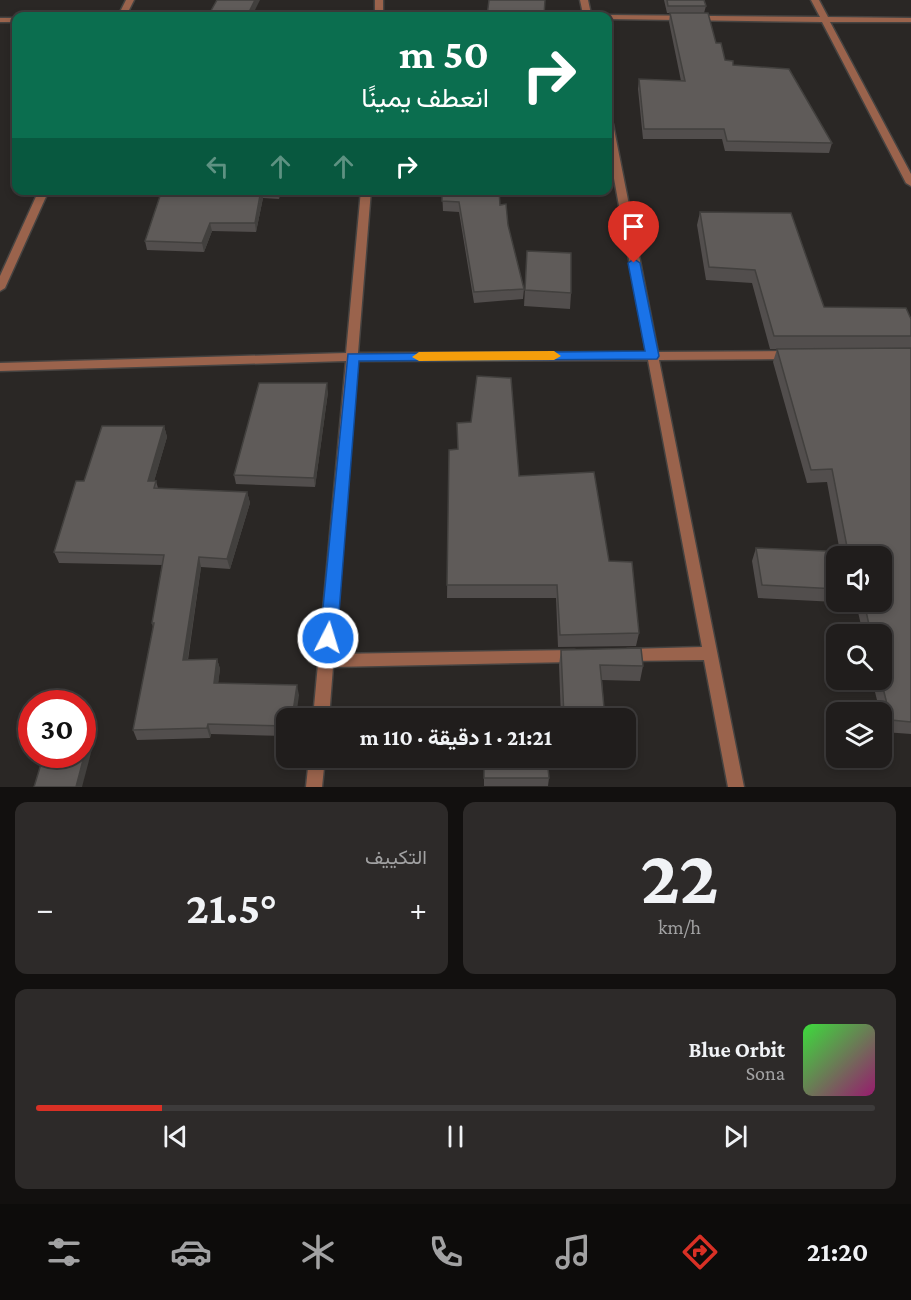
<!DOCTYPE html>
<html lang="ar">
<head>
<meta charset="utf-8">
<style>
  body { margin:0; font-family:"Crimson Pro",Vazirmatn,serif; background:#2d2a29; color:#f1f3f6; direction:rtl; height:100vh; display:flex; flex-direction:column; font-size:22px; white-space:nowrap }
  * { box-sizing:border-box; margin:0 }
  p { font-size:20px; color:#a2a2a3 }
  .icon { flex:none; width:33px; height:33px; fill:none; stroke:currentColor; stroke-width:2; stroke-linecap:round; stroke-linejoin:round }
  .map { position:relative; height:787px; overflow:hidden; direction:ltr }
  .details { display:flex; flex-direction:column; gap:15px; padding:15px; background:#12100f; flex:1 }
  .details>* { flex:none }
  .guide { position:absolute; left:12px; top:12px; width:600px; height:183px; border-radius:12px; box-shadow:0 3px 9px #0003,0 0 0 2px #3d3b3b; direction:rtl; background:#0b6e4f; color:#fff; overflow:hidden }
  .buttons { position:absolute; left:826px; top:546px; display:grid; gap:12px }
  .buttons a { display:grid; place-items:center; width:66px; height:66px; border-radius:12px; background:#201d1c; box-shadow:0 3px 9px #0003,0 0 0 2px #3d3b3b; font-size:30px }
  .speed { position:absolute; left:18px; top:690px; display:flex; gap:12px; font-size:30px; font-weight:700; text-align:center }
  .speed>* { display:grid; place-content:center; width:78px; height:78px; border-radius:50%; background:#201d1c; box-shadow:0 3px 9px #0003,0 0 0 2px #3d3b3b; line-height:1 }
  .speed .limit { border:9px solid #d22; background:#fff; color:#111 }
  .pin { position:absolute; display:grid; place-items:center; width:51px; height:51px; color:#fff; margin:-62px -26px; border-radius:50% 50% 50% 0; rotate:-45deg; box-shadow:0 0 6px #0007 }
  .pin .icon { rotate:45deg }
  .me { position:absolute; width:66px; margin:-33px; rotate:5deg; stroke-linejoin:round; filter:drop-shadow(0 0 4px #0008) }
  .turn { display:flex; align-items:center; gap:21px; height:126px; padding:0 24px; font-size:27px }
  .turn .icon { width:78px; height:78px; stroke-width:2.5 }
  .turn b { display:block; font-size:42px; line-height:51px }
  .lanes { display:flex; align-items:center; height:57px; padding:0 24px; background:#0003; justify-content:center; gap:30px; direction:ltr }
  .lanes .off { opacity:.35 }
  .big { font-size:45px; font-weight:700; line-height:1.1 }
  .details .card { flex:1; display:flex; flex-direction:column; justify-content:center; gap:9px; min-width:0; padding:0 21px; border-radius:12px; background:#2d2a29 }
  .details .dial { align-items:center; gap:0 }
  .dial b { font-size:78px; line-height:1 }
  .song { display:flex; align-items:center; gap:18px }
  .cover { width:72px; height:72px; border-radius:9px; background:linear-gradient(135deg,hsl(120 70% 55%),hsl(320 70% 35%)) }
  .played { height:6px; border-radius:3px; background:linear-gradient(90deg,#d93025 15%,#3d3b3b 15%) }
  .keys { display:flex; justify-content:space-around; direction:ltr }
  .heat { display:flex; justify-content:space-between; align-items:center; font-size:33px; direction:ltr }
  .details .tiles { flex:1; display:grid; gap:15px; grid-template-columns:1fr 1fr }
  .card:last-child { grid-column:span 2 }
  .trip { position:absolute; left:276px; top:708px; width:360px; height:60px; border-radius:12px; background:#201d1c; box-shadow:0 3px 9px #0003,0 0 0 2px #3d3b3b; font-weight:700; line-height:60px; text-align:center; direction:rtl }
  .menu { display:flex; height:96px; justify-content:space-around; align-items:center; background:#0d0c0b; color:#a2a2a3 }
  .menu .icon { width:42px; height:42px }
  .menu .on { color:#d93025 }
  .menu b { font-size:27px; color:#f1f3f6 }
  .map>svg:first-child { display:block }
  .lines { fill:none; stroke-linecap:round; stroke-linejoin:round }
  .minor-casing { stroke:#464341; stroke-width:3 }
  .minor { fill:#9a634c; fill-rule:evenodd }
  .wall { fill:#524e4d; fill-rule:evenodd }
  .shaded-wall { fill:#42403e }
  .building { fill:#5f5b59; stroke:#42403e; stroke-width:1.5 }
  .route { fill:#1a73e8; stroke:#114b97; stroke-width:1.5 }
  .slow { fill:#f59e0b }
</style>
</head>
<body>
<div class="map">
<svg width="911" height="787" viewBox="0 0 911 787">
  <rect width="100%" height="100%" fill="#2a2725"/>
  <g class="lines">
    <g class="minor-casing">
      <g id="minor">
        <polygon points="126,0 134,0 126,16 118,16"/>
        <rect x="375" y="0" width="8" height="16"/>
        <polygon points="580,0 588,0 591,14 598,14 599,16 561,16 565,14 583,14"/>
        <polygon points="811,0 819,0 828,17 911,18 911,22 830,22 911,174 911,186 906,183 822,22 608,19 608,16 604,16 608,15 820,17"/>
        <rect x="0" y="18" width="16" height="4"/>
        <polygon points="608,121 613,124 658,352 791,351 797,355 791,359 659,360 744,787 728,787 704,660 628,661 623,660 621,655 623,650 628,649 702,647 648,360 357,361 334,654 574,650 579,651 581,656 579,661 574,662 333,667 329,718 313,718 346,361 0,371 0,363 346,353 361,190 371,190 358,353 646,352 608,146"/>
        <polygon points="39,190 49,190 5,288 0,291 0,276"/>
        <polygon points="309,758 325,758 322,787 306,787"/>
      </g>
    </g>
    <use href="#minor" class="minor"/>
  </g>
  <g class="wall">
    <polygon points="664,0 704,0 706,6 704,13 716,43 725,60 832,143 829,153 725,151 722,139 643,139 638,89 639,79 681,81 669,22 670,13 667,13"/>
    <polygon points="162,190 281,190 279,199 263,198 256,232 212,231 204,252 147,250 145,241"/>
    <polygon points="442,190 500,205 508,225 524,289 523,299 474,303 459,212 443,211"/>
    <path d="M700,212L824,307L911,319V734L884,732L882,724V712H880L872,680H882V634H863L856,603L758,598L752,561L756,548L840,552L827,482L807,483L773,362L777,349H770L752,283L706,280L697,225ZM837,556L882,602H837Z"/>
    <polygon points="527,251 571,293 570,309 524,306"/>
    <polygon points="328,392 315,487 236,484 234,475"/>
    <polygon points="457,423 519,476 609,561 639,633 636,646 558,647 556,598 447,598 449,450 458,449"/>
    <polygon points="164,426 167,437 154,481 156,481 158,488 247,492 250,503 230,569 201,567 188,660 217,659 220,669 218,683 299,695 286,718 286,736 211,734 210,738 137,740 133,730 153,627 152,623 162,565 59,563 54,552"/>
    <polygon points="561,650 643,666 640,681 602,680 605,718 561,718 559,665"/>
    <polygon points="484,758 549,778 548,786 484,786"/>
  </g>
  <g class="shaded-wall">
    <polygon points="255,0 260,0 252,16 247,16"/>
    <polygon points="262,190 263,198 256,232 255,223"/>
    <polygon points="278,190 281,190 279,199"/>
    <polygon points="210,223 212,231 204,252 202,243"/>
    <polygon points="327,383 328,392 315,487 314,478"/>
    <polygon points="164,426 167,437 151,492 148,481"/>
    <polygon points="247,492 250,503 230,569 227,559"/>
    <polygon points="199,557 201,567 186,670 183,660"/>
    <polygon points="217,659 220,669 217,693 214,683"/>
    <polygon points="297,685 299,695 296,718 292,718"/>
    <polygon points="208,724 211,734 210,738 207,728"/>
    <polygon points="88,741 92,749 82,787 76,787"/>
  </g>
  <g class="building">
    <polygon points="217,0 255,0 247,16 208,16"/>
    <polygon points="489,0 545,0 544,16 487,16"/>
    <polygon points="667,0 704,0 706,6 668,6"/>
    <polygon points="670,13 708,13 716,43 721,43 725,60 733,61 733,65 789,69 832,143 727,141 724,129 644,129 639,79 685,81"/>
    <polygon points="162,190 261,190 255,223 210,223 202,243 145,241"/>
    <polygon points="442,190 499,190 500,205 506,204 508,225 524,289 474,292 459,202 442,201"/>
    <polygon points="700,212 791,213 824,307 906,308 911,319 911,336 774,336 755,270 709,267"/>
    <polygon points="527,251 571,253 571,293 525,290"/>
    <polygon points="911,348 911,722 891,720 881,680 882,634 871,634 864,602 882,602 882,556 837,556 837,589 762,585 756,548 848,552 832,469 811,470 777,349"/>
    <polygon points="477,376 511,378 519,476 594,472 609,561 632,562 639,633 560,635 557,585 447,585 449,450 458,449 457,423 471,422"/>
    <polygon points="259,383 327,383 314,478 234,475"/>
    <polygon points="102,426 164,426 148,481 156,481 154,488 247,492 227,559 199,557 183,660 217,659 214,683 297,685 292,718 286,718 286,726 208,724 207,728 133,730 154,623 152,623 164,555 54,552 76,481 84,481"/>
    <polygon points="641,648 643,666 600,665 605,718 564,717 561,650"/>
    <polygon points="82,741 88,741 76,787 34,787 44,754 82,754"/>
    <polygon points="484,758 547,758 549,778 484,778"/>
  </g>
  <polygon class="route" points="634,259 640,263 659,356 657,359 359,361 337,638 334,643 328,645 323,643 320,638 348,354 645,351 628,263"/>
  <polygon class="slow" points="554,351 561,356 554,360 419,361 412,357 419,352"/>
</svg>
<div class="buttons">
<a><svg class="icon" aria-label="sound" viewBox="0 0 24 24"><path d="M4 9h4l5-4v14l-5-4H4zM17 9q2 3 0 6"/></svg></a>
<a><svg class="icon" aria-label="search" viewBox="0 0 24 24"><circle cx="10" cy="10" r="6"/><path d="M15 15l6 6"/></svg></a>
<a><svg class="icon" aria-label="layers" viewBox="0 0 24 24"><path d="M12 4l9 5-9 5-9-5zM3 14l9 5 9-5"/></svg></a>
</div>
<div class="speed"><div class="limit">30</div></div>
<div class="pin" style="left:634px;top:263px;background:#d93025"><svg class="icon" aria-label="arrive" viewBox="0 0 24 24"><path d="M6 21V4h12l-3 4 3 4H6"/></svg></div>
<svg class="me" style="left:328px;top:638px" viewBox="-20 -20 40 40"><circle r="17" fill="#1a73e8" stroke="#fff" stroke-width="3"/><path d="M0-11L8 9 0 5-8 9z" fill="#fff"/></svg>
<div class="trip">21:21 · 1 دقيقة · 110 m</div>
<div class="guide">
<div class="turn"><svg class="icon" aria-label="right" viewBox="0 0 24 24"><path d="M7 20v-9h11M14 6l5 5-5 5"/></svg><div><b>50 m</b>انعطف يمينًا</div></div>
<div class="lanes"><svg class="icon off" aria-label="left" viewBox="0 0 24 24"><path d="M17 20v-9H6M10 6l-5 5 5 5"/></svg><svg class="icon off" aria-label="ahead" viewBox="0 0 24 24"><path d="M12 20V5M6 11l6-6 6 6"/></svg><svg class="icon off" aria-label="ahead" viewBox="0 0 24 24"><path d="M12 20V5M6 11l6-6 6 6"/></svg><svg class="icon" aria-label="right" viewBox="0 0 24 24"><path d="M7 20v-9h11M14 6l5 5-5 5"/></svg></div>
</div>
</div>
<section class="details">
<div class="tiles">
<div class="card dial"><b>22</b><p>km/h</p></div>
<div class="card"><p>التكييف</p>
<div class="heat"><a>−</a><b class="big">21.5°</b><a>+</a></div>
</div>
<div class="card">
<div class="song"><i class="cover"></i><div><b>Blue Orbit</b><p>Sona</p></div></div>
<div class="played"></div>
<div class="keys"><svg class="icon" aria-label="previous" viewBox="0 0 24 24"><path d="M18 5L8 12l10 7zM5 5v14"/></svg><svg class="icon" aria-label="pause" viewBox="0 0 24 24"><path d="M8 5v14M16 5v14"/></svg><svg class="icon" aria-label="next" viewBox="0 0 24 24"><path d="M6 5l10 7-10 7zM19 5v14"/></svg></div>
</div>
</div>
</section>
<nav class="menu">
<b>21:20</b>
<svg class="icon on" aria-label="directions" viewBox="0 0 24 24"><path d="M12 3l9 9-9 9-9-9zM9 14v-3h6M13 9l2 2-2 2"/></svg>
<svg class="icon" aria-label="music" viewBox="0 0 24 24"><path d="M9 18V5l10-2v13"/><circle cx="6" cy="18" r="3"/><circle cx="16" cy="16" r="3"/></svg>
<svg class="icon" aria-label="phone" viewBox="0 0 24 24"><path d="M5 4h4l2 5-3 2q2 4 5 5l2-3 5 2v4C11 20 4 13 5 4z"/></svg>
<svg class="icon" aria-label="climate" viewBox="0 0 24 24"><path d="M12 3v18M4 7l16 10M4 17L20 7"/></svg>
<svg class="icon" aria-label="car" viewBox="0 0 24 24"><path d="M5 17H2v-5l4-1 3-4h7l3 4 3 1v5h-3M9 17h6M6 11h13"/><circle cx="7" cy="17" r="2"/><circle cx="17" cy="17" r="2"/></svg>
<svg class="icon" aria-label="filters" viewBox="0 0 24 24"><path d="M4 7h16M4 17h16"/><circle cx="9" cy="7" r="2"/><circle cx="15" cy="17" r="2"/></svg>
</nav>
</body>
</html>
